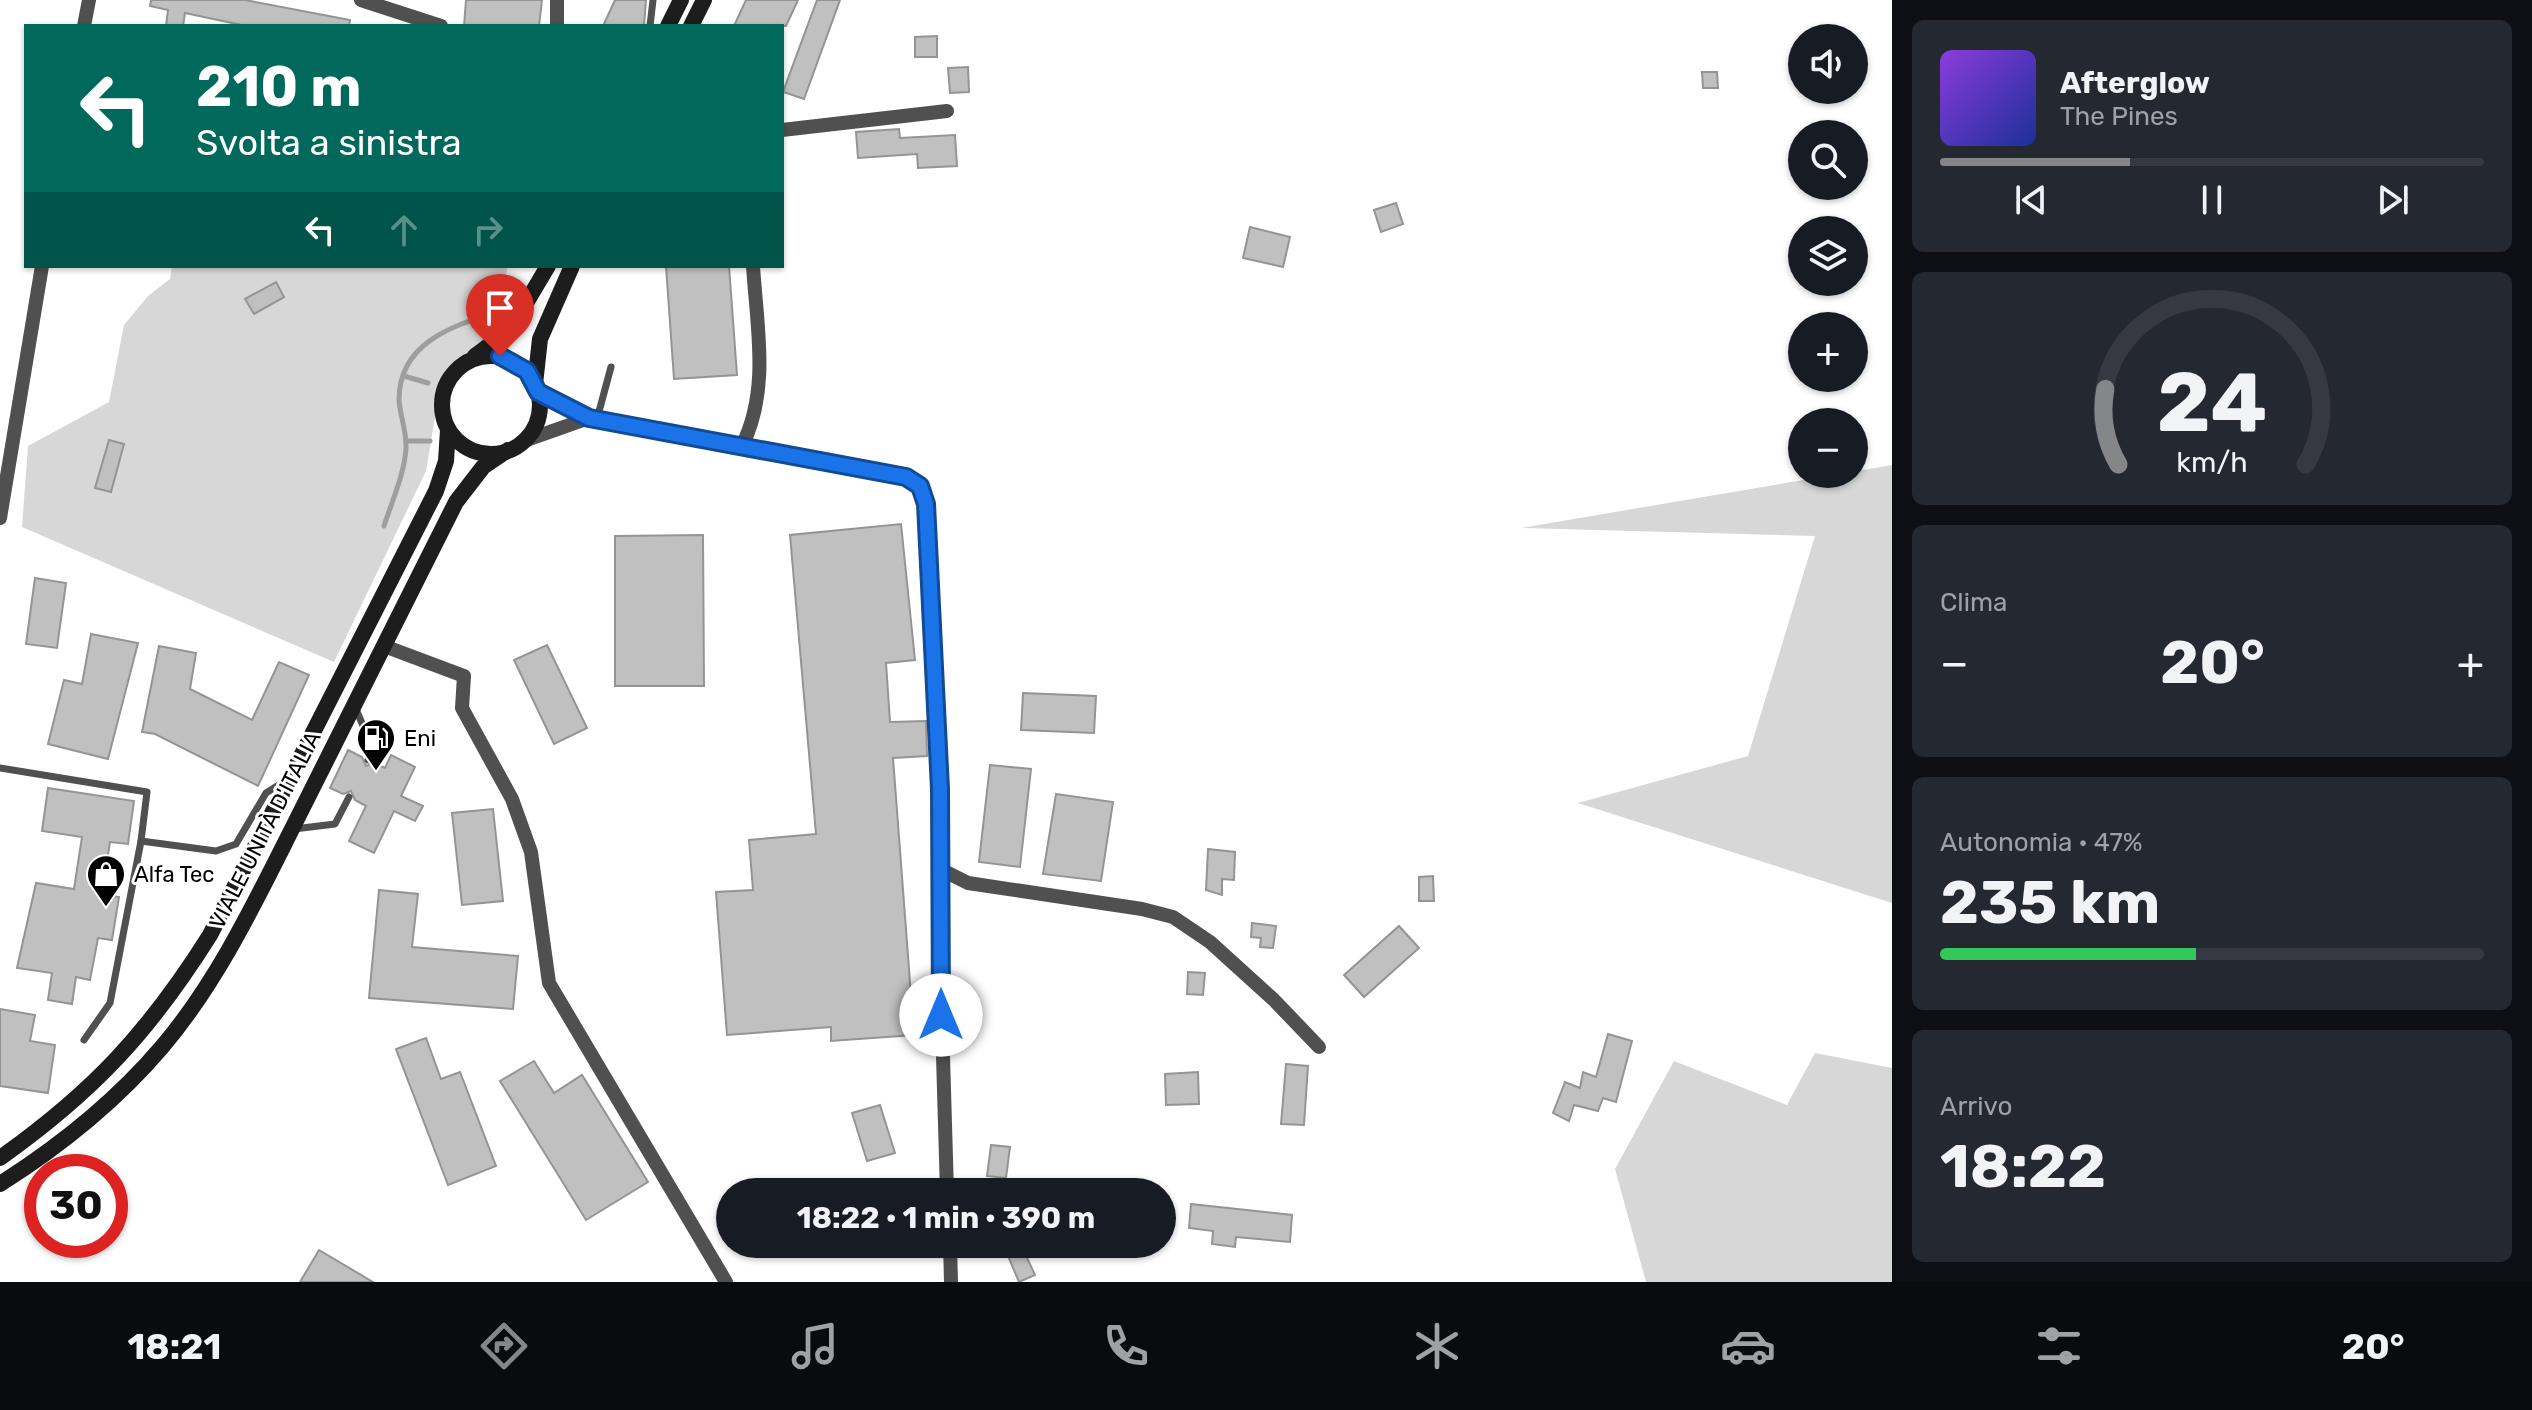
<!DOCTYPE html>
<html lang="it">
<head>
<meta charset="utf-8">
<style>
  body { margin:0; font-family:Rubik,sans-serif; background:#242831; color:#f1f3f6; height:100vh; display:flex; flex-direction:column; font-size:30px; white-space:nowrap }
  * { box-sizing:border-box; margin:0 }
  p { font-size:26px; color:#9ea1a6 }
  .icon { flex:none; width:44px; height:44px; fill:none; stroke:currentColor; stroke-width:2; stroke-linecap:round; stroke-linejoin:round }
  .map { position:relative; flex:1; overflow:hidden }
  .panel { display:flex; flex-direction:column; gap:20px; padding:20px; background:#0d0f14; width:640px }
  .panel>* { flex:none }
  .hud { position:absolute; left:24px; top:24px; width:760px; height:244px; border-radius:0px; box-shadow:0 2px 6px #0004; background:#00695c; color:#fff; overflow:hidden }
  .buttons { position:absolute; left:1788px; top:24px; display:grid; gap:16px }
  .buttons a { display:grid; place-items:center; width:80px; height:80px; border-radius:50%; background:#171b24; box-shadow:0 2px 6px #0004; font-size:40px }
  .speed { position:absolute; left:24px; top:1154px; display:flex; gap:16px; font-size:40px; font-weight:700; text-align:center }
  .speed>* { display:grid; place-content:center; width:104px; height:104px; border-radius:50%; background:#171b24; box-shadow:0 2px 6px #0004; line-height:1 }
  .speed .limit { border:12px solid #d22; background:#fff; color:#111 }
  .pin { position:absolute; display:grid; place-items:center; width:68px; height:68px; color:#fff; margin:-82px -34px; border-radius:50% 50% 50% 0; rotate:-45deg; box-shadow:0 0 8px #0007 }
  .pin .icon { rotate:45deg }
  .me { position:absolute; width:88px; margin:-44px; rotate:0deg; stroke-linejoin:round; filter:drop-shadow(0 0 6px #0008) }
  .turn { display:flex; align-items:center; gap:28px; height:168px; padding:0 40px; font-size:36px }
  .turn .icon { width:104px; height:104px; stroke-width:2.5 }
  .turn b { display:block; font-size:56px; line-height:68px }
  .lanes { display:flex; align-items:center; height:76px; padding:0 40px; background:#0003; justify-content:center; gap:40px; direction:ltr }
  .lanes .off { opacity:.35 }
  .big { font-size:60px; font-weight:700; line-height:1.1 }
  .panel .tile { flex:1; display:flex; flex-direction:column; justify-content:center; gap:12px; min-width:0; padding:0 28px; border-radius:12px; background:#242831 }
  .panel .dial { align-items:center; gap:0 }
  .dial svg { height:208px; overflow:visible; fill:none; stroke:#363941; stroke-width:7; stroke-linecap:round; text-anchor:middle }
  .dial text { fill:#f1f3f6; stroke:none }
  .song { display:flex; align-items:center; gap:24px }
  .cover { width:96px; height:96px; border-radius:12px; background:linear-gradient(135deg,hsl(270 70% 55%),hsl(230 70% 35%)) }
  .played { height:8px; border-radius:4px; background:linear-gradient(90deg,#858687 35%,#363941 35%) }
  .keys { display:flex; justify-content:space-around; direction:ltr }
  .heat { display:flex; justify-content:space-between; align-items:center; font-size:44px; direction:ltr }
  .charge { height:12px; border-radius:6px; background:linear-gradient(90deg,#34c759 47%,#363941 0) }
  .trip { position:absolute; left:716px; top:1178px; width:460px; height:80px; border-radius:40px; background:#171b24; box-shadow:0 2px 6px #0004; font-weight:700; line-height:80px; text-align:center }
  .menu { display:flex; height:128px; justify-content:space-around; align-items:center; background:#090b0e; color:#9ea1a6 }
  .menu .icon { width:56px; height:56px }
  .menu .on { color:#858687 }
  .menu b { font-size:36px; color:#f1f3f6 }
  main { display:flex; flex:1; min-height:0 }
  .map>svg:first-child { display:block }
  .green { fill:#d7d7d7 }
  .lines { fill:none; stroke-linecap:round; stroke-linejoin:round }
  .stream { stroke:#9e9e9e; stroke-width:5 }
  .building { fill:#c0c0c0; stroke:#949494; stroke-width:2 }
  .lane { stroke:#505050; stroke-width:7 }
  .street { stroke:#505050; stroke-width:14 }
  .secondary { stroke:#1d1d1d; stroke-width:16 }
  .route-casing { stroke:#114b97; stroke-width:20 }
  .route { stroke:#1a73e8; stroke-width:14 }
  .labels { text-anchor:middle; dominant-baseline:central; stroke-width:6; stroke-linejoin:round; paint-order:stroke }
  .poi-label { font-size:22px; fill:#000; stroke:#fff; text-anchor:start }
  .street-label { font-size:22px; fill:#000; stroke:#fff }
</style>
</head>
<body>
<main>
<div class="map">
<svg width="1892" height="1282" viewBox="0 0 1892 1282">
  <rect width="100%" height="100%" fill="#fff"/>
  <g class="green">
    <polygon points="172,266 508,266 502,291 513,298 487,340 451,365 440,387 426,471 334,662 22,527 28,446 109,402 124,325 148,296 170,279"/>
    <polygon points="1892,465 1892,903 1578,803 1748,756 1815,536 1521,528"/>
    <polygon points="1815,1053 1892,1068 1892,1282 1646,1282 1615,1169 1674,1061 1787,1105"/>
  </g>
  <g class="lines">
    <g class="stream">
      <polyline points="478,318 486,337"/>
      <polyline points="404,376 428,383"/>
      <polyline points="406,441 430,441"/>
      <path d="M384,526C392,501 404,475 406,449C407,432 400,416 399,400C399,340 457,325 502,310"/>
    </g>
  </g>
  <g class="building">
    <polygon points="151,0 245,0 350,20 349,26 246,26 185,13 183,26 166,26 168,10 150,6"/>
    <polygon points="466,0 542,0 539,26 464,26"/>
    <polygon points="615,0 646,0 644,26 603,26"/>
    <polygon points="746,0 798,0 786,26 734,26"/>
    <polygon points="817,0 840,0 804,99 783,92"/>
    <polygon points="937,36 937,57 915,57 915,37"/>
    <polygon points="968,67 969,92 950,93 948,68"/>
    <polygon points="1702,72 1717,72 1718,88 1703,88"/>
    <polygon points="899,129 900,138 955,135 957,166 918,168 917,154 858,158 856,132"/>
    <polygon points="1396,203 1403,224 1381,232 1374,210"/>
    <polygon points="1250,227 1290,237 1283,267 1243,258"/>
    <polygon points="666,266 729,266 737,375 674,379"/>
    <polygon points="276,282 284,297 254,314 245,299"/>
    <polygon points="109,440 124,444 111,492 95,488"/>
    <polygon points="901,524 915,660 886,663 890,722 926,721 927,756 893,758 914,1035 831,1041 831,1027 727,1035 716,892 753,890 749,840 816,834 790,535"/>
    <polygon points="703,535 704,686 615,686 615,536"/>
    <polygon points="35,578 66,583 57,648 26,644"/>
    <polygon points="91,634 138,643 108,759 48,744 64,680 82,684"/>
    <polygon points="547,645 587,728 554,744 514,660"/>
    <polygon points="159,646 196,653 190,689 252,720 279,662 309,675 258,786 155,734 142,732"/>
    <polygon points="1023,693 1096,696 1094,733 1021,730"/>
    <polygon points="348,750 362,757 366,766 374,763 385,768 391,755 415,767 401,796 423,806 415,821 394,811 374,853 349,841 366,806 355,800 351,791 343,794 330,788"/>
    <polygon points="990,765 1031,769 1020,867 979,862"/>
    <polygon points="48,788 134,801 128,844 110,842 102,894 119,897 112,940 98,938 90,980 76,977 72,1004 48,1000 52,973 17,968 36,883 74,889 82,837 42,831"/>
    <polygon points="1056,794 1113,802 1101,881 1043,874"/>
    <polygon points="493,809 503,901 462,905 452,813"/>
    <polygon points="1208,849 1235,852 1234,880 1222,879 1222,895 1206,890"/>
    <polygon points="1433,876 1434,901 1419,901 1419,877"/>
    <polygon points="379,890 418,894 412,947 518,956 513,1009 369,998"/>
    <polygon points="1252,923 1276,926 1273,948 1260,947 1261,938 1251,937"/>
    <polygon points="1399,926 1419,948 1364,997 1344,975"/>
    <polygon points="1188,972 1205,973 1203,995 1187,994"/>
    <polygon points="0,1009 35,1015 30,1041 55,1045 48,1093 0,1086"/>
    <polygon points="1608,1034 1632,1041 1616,1102 1603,1098 1598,1111 1574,1105 1569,1121 1553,1113 1565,1082 1580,1088 1583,1072 1596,1077"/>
    <polygon points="426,1038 441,1079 460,1072 496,1166 448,1185 396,1049"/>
    <polygon points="534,1061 554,1093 582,1075 648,1182 586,1220 500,1081"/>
    <polygon points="1286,1064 1308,1066 1304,1125 1281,1124"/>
    <polygon points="1198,1072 1199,1104 1166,1105 1165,1074"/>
    <polygon points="880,1105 895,1153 867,1161 852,1113"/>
    <polygon points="991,1145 1010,1147 1006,1178 987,1176"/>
    <polygon points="1191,1204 1292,1215 1290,1242 1236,1237 1235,1247 1212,1244 1213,1231 1189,1228"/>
    <polygon points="1023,1249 1035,1275 1019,1282 1008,1256"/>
    <polygon points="319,1250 373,1282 300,1282"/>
  </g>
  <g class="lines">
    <g class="lane">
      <polyline points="650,26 653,0"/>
      <polyline points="597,419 611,367"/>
      <polyline points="355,707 373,749 368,760"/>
      <polyline points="0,768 147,792 141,841 216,851 236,844 266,793 285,781"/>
      <polyline points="294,829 335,824 349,797"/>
      <polyline points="84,1040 110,1003 141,841"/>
    </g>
    <g class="street">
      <polyline points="361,0 441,26"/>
      <polyline points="84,26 89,0"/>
      <polyline points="557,26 557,0"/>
      <polyline points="782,130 947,111"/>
      <polyline points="538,392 589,418 913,480 920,486 926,504 942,870 968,883 1142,909 1173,917 1210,942 1274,1000 1319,1047"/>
      <polyline points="524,441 589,418"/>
      <path d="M742,446C770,390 757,328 753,266"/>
      <polyline points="0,518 42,266"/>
      <polyline points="384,646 464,676 462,708 512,799 531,852 549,983 726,1282"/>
      <polyline points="942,870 941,988 947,1192"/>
      <polyline points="950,1244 951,1282"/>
    </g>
    <g class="secondary">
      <polyline points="668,26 681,0"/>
      <polyline points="691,26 704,0"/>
      <polyline points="475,356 510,330 548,266"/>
      <circle cx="491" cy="405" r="49"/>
      <polyline points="535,384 540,339 572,266"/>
      <path d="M0,1158C93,1092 149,1032 210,935L436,491L446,461L448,430"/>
      <path d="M0,1184C60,1146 116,1101 162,1047C219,980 258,896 298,817C351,712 404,607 456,502L483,467L508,450"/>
    </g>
  </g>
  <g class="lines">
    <g class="route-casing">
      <polyline id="route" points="500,356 527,371 538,392 589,418 906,477 920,486 926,504 940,789 941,1015"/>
    </g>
    <use href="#route" class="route"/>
  </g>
  <defs>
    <g id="fuel-pin" transform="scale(2)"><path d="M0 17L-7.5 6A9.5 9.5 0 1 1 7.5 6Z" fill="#000" stroke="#fff"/><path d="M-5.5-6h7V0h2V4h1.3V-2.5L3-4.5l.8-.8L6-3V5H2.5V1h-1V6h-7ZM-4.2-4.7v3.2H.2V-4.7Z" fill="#fff"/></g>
    <g id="shop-pin" transform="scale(2)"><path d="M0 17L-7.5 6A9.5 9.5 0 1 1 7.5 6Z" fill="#000" stroke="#fff"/><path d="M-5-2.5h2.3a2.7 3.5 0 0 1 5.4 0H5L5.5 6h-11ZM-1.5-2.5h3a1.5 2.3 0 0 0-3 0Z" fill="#fff"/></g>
  </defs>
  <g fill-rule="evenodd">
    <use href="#fuel-pin" x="376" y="738"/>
    <use href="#shop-pin" x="106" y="874"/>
  </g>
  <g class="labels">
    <g class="poi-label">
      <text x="404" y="738">Eni</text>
      <text x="134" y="874">Alfa Tec</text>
    </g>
    <g class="street-label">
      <text transform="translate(265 830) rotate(-63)">VIALE UNITÀ D'ITALIA</text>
    </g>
  </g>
</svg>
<div class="buttons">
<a><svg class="icon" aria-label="sound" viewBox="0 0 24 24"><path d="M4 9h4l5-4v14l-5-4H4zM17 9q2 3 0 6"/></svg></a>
<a><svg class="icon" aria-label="search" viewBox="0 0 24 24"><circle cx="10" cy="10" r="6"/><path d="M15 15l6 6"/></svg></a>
<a><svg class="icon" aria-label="layers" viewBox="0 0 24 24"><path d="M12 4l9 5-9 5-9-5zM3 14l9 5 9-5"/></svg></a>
<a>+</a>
<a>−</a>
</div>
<div class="speed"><div class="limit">30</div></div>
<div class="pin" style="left:500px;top:356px;background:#d93025"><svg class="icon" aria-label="arrive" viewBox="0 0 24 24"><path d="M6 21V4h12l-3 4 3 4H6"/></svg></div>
<svg class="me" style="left:941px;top:1015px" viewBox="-20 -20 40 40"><circle r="19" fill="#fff"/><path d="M0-13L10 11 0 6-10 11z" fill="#1a73e8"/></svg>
<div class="trip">18:22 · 1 min · 390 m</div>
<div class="hud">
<div class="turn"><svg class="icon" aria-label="left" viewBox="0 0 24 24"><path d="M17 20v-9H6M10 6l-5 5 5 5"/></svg><div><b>210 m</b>Svolta a sinistra</div></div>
<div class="lanes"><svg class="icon" aria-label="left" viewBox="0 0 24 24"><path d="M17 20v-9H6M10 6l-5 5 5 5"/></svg><svg class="icon off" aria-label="ahead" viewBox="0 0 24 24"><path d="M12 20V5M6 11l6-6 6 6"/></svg><svg class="icon off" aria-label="right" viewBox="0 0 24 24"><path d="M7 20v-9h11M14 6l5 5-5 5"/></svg></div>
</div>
</div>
<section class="panel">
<div class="tile">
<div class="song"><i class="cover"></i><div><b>Afterglow</b><p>The Pines</p></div></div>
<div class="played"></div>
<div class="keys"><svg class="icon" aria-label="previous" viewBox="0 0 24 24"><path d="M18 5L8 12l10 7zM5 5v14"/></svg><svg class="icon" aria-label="pause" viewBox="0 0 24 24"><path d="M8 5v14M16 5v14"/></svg><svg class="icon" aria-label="next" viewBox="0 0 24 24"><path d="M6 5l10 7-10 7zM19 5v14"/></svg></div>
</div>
<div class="tile dial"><svg viewBox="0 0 100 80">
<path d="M14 69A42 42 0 1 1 86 69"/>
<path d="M14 69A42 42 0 0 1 9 40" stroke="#858687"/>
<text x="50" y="56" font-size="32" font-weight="700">24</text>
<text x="50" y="72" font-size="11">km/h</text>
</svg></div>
<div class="tile"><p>Clima</p>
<div class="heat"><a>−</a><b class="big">20°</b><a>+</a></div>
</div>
<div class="tile"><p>Autonomia · 47%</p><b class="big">235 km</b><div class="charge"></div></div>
<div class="tile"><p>Arrivo</p><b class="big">18:22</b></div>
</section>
</main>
<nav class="menu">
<b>18:21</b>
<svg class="icon on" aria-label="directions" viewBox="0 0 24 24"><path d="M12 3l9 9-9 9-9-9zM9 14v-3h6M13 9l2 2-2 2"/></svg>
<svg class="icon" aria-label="music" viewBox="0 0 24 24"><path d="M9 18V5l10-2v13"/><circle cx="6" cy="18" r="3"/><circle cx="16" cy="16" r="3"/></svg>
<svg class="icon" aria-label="phone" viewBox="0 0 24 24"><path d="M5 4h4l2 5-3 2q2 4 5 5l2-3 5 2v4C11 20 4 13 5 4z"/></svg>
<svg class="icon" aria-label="climate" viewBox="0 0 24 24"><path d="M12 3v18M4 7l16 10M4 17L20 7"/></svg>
<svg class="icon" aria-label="car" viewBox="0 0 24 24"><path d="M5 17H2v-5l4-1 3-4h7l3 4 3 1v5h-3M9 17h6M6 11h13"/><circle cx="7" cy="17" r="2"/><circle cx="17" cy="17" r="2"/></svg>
<svg class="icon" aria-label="filters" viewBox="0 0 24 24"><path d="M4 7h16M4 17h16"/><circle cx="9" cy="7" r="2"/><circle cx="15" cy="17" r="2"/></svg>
<b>20°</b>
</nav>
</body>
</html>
